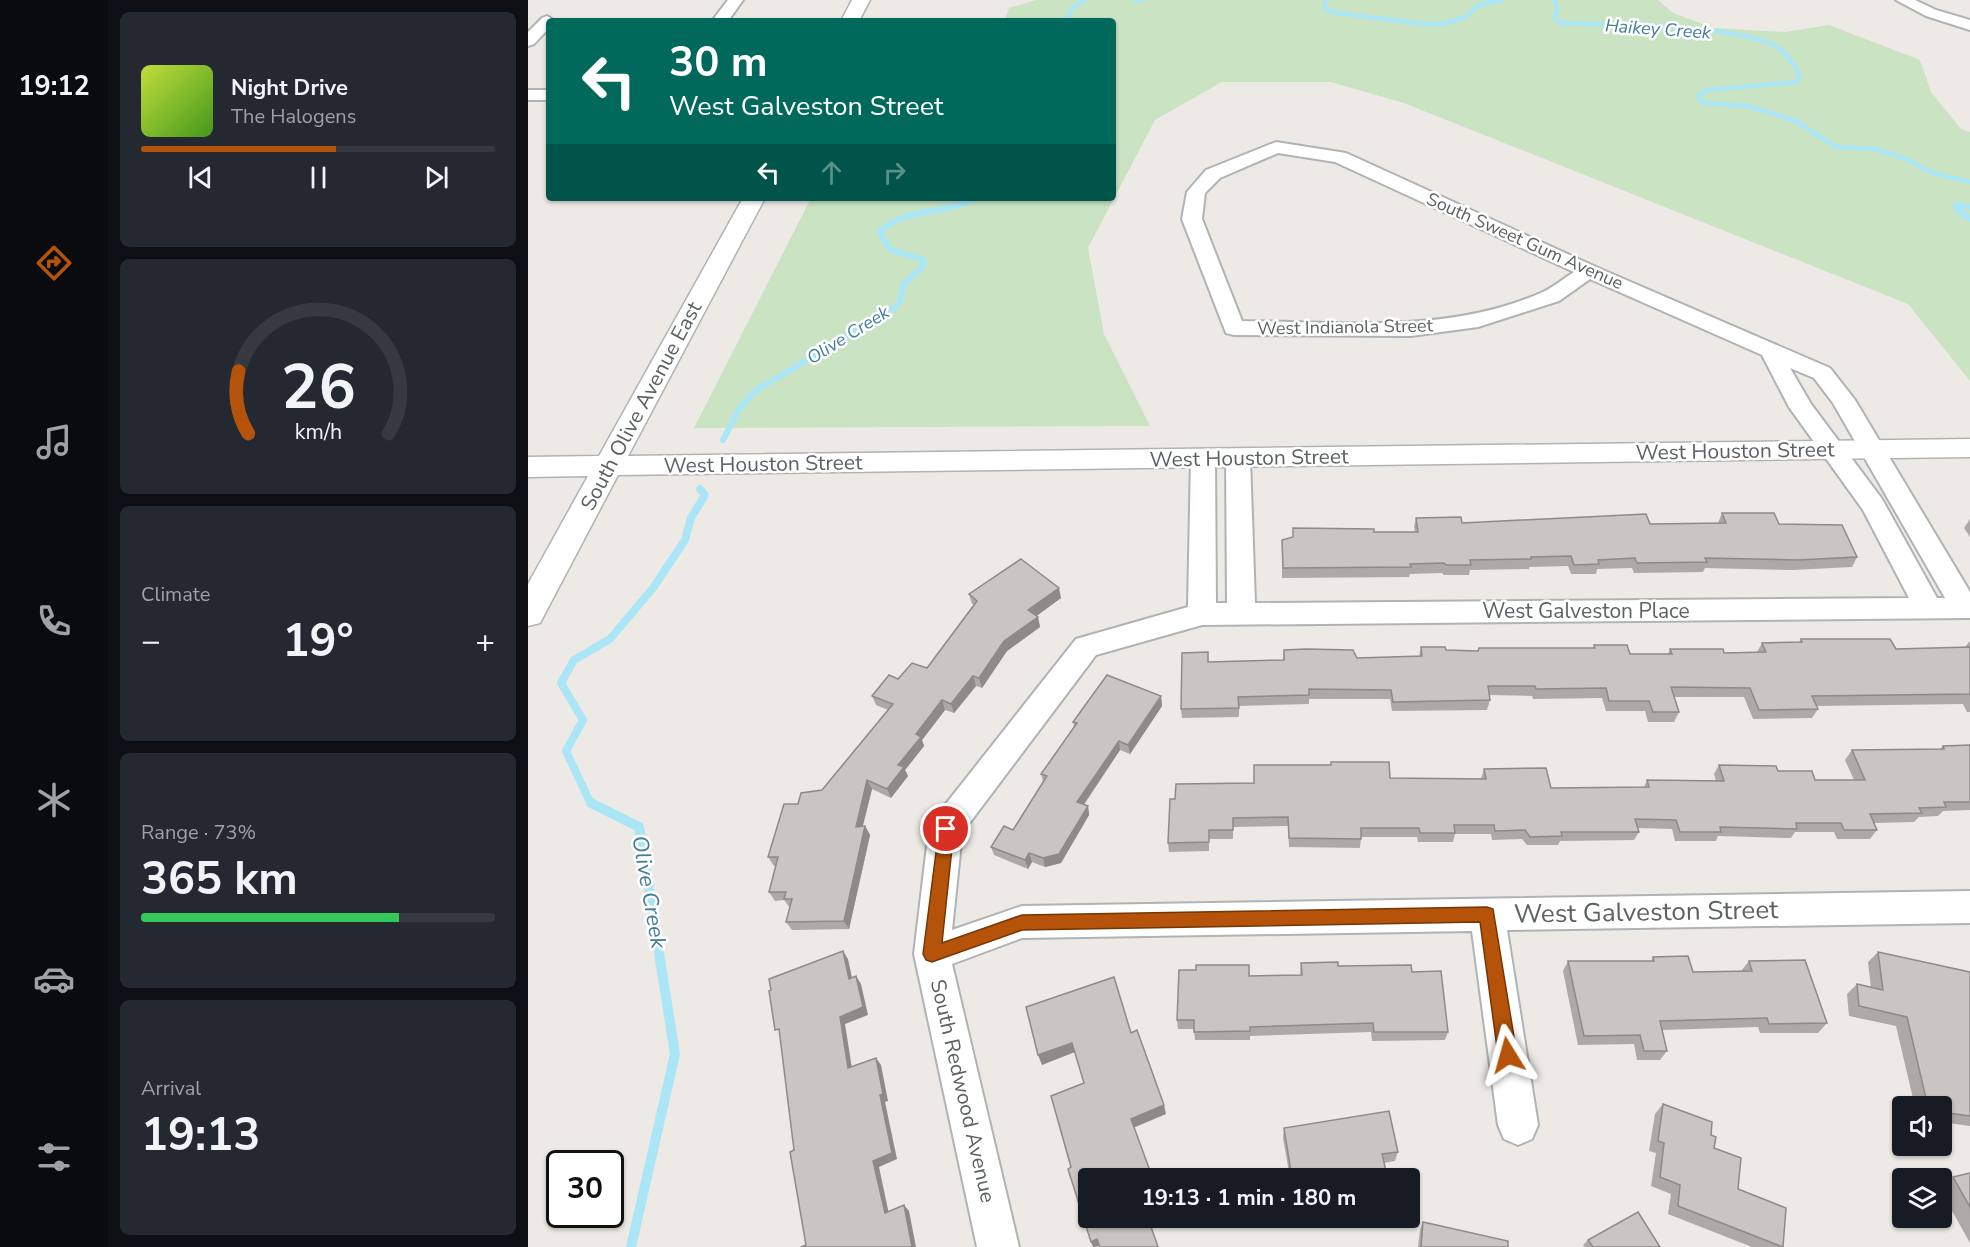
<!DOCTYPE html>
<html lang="en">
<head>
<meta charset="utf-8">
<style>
  body { margin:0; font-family:"Nunito Sans",sans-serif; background:#242831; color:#f1f3f6; height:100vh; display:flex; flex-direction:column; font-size:22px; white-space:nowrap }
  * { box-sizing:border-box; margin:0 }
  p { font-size:20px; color:#9ea1a6 }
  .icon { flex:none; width:33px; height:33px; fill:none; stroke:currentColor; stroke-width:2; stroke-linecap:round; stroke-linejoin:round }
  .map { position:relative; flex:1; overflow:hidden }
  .sheet { display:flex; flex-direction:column; gap:12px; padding:12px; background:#0d0f14; width:420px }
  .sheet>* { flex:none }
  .guide { position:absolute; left:18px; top:18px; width:570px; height:183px; border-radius:6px; box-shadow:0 2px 4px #0004; background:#00695c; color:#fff; overflow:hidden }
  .buttons { position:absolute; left:1364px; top:1096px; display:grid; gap:12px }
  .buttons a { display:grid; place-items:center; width:60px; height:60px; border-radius:6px; background:#171b24; box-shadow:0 2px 4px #0004; font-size:30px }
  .speed { position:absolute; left:18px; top:1150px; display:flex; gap:12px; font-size:30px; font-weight:700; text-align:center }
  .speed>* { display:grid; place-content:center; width:78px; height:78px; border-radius:50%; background:#171b24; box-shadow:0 2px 4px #0004; line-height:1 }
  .speed .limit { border:3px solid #111; border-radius:9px; background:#fff; color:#111 }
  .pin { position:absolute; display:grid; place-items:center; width:51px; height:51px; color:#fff; margin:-26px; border:3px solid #fff; border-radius:50%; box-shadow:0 2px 6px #0007 }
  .me { position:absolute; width:66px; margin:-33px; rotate:352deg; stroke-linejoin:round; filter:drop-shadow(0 0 4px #0008) }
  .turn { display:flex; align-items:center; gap:21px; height:126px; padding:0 24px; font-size:27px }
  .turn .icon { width:78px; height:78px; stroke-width:2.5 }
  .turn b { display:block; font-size:42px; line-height:51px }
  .lanes { display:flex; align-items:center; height:57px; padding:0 24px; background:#0003; justify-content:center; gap:30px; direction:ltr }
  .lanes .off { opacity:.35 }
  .big { font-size:45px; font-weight:700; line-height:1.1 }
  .sheet .card { flex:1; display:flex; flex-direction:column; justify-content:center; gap:9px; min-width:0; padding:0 21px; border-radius:9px; background:#242831 }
  .sheet .dial { align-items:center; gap:0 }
  .dial svg { height:156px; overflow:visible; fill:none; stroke:#363941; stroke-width:7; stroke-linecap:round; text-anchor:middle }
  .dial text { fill:#f1f3f6; stroke:none }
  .song { display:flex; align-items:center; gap:18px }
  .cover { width:72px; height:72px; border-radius:9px; background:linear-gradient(135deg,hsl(70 70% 55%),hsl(100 70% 35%)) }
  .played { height:6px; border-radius:3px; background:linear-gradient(90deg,#b45309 55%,#363941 55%) }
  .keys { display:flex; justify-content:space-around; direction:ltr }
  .heat { display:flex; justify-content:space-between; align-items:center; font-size:33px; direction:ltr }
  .charge { height:9px; border-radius:4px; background:linear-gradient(90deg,#34c759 73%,#363941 0) }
  .trip { position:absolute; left:550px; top:1168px; width:342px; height:60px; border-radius:6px; background:#171b24; box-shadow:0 2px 4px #0004; font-weight:700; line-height:60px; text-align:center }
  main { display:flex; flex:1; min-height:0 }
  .menu { display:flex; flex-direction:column; width:108px; justify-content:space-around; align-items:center; background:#090b0e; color:#9ea1a6 }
  .menu .icon { width:42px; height:42px }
  .menu .on { color:#b45309 }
  .menu b { font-size:27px; color:#f1f3f6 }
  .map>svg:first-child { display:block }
  .green { fill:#cae3c3 }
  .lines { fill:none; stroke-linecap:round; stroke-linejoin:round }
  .stream-far3 { stroke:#abe6f7; stroke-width:4.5 }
  .stream-far2 { stroke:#abe6f7; stroke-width:6 }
  .stream-far1 { stroke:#abe6f7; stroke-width:8 }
  .stream { stroke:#abe6f7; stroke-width:10 }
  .street-casing { stroke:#b0b3b6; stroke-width:4 }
  .secondary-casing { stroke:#afb3b6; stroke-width:3 }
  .street { fill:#fff; fill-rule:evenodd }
  .secondary { fill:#fff; fill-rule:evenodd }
  .wall { fill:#ada9a7 }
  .shaded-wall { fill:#8d8a88 }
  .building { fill:#c9c5c2; stroke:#8d8a88; stroke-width:1.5 }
  .route { fill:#b45309; stroke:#753606; stroke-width:1.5 }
  .labels { text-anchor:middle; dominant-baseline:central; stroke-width:5; stroke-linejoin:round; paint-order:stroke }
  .far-water-label { font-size:18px; font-style:italic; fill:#437d97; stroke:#fff }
  .far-street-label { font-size:18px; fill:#5c6164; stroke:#fff }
  .street-label { font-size:21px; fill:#5c6164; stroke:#fff }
  .water-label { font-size:22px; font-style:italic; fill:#437d97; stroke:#fff }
  .near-street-label { font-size:26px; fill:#5c6164; stroke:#fff }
</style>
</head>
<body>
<main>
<nav class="menu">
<b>19:12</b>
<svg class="icon on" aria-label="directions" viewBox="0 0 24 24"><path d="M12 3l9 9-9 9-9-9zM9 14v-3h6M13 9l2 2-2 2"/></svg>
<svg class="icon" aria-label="music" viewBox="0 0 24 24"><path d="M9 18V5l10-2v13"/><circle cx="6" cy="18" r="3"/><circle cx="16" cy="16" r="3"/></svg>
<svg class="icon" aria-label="phone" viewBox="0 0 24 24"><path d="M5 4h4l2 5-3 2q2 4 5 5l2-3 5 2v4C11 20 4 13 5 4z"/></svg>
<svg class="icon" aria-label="climate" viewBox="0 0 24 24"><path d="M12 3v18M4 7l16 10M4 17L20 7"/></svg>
<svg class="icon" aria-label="car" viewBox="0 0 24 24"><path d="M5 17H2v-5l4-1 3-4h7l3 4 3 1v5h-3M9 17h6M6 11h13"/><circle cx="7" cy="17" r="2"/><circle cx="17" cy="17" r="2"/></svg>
<svg class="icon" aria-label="filters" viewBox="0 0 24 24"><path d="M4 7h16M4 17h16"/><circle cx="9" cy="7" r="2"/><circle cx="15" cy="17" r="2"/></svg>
</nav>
<section class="sheet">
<div class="card">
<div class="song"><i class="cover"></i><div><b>Night Drive</b><p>The Halogens</p></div></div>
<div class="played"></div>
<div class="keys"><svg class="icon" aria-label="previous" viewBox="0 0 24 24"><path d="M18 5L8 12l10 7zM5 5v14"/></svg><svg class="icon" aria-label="pause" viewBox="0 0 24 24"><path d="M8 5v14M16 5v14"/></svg><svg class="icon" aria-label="next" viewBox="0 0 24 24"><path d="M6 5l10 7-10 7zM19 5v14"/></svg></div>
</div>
<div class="card dial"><svg viewBox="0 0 100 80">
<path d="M14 69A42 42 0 1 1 86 69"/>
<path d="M14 69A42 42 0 0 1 9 37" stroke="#b45309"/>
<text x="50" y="56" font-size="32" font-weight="700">26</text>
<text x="50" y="72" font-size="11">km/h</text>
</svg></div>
<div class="card"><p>Climate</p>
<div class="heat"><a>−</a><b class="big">19°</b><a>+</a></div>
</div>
<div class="card"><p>Range · 73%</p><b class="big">365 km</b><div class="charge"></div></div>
<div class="card"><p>Arrival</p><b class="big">19:13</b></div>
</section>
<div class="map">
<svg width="1442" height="1247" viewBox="0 0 1442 1247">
  <rect width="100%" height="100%" fill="#edeae5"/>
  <polygon class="green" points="508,0 1130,0 1145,13 1185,28 1257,32 1301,25 1392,60 1403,92 1433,129 1442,132 1442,381 1380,304 876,103 803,82 694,82 627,120 560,248 576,334 622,426 166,428 283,198 585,198 585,21 477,21 481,8"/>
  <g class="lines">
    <g class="stream-far3">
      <polyline points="605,0 616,0"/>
      <polyline points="797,0 798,10 808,13 897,24 915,24 937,17 951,5 974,0"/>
      <path d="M1026,0L1030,11L1026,17L1032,23C1080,25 1218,23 1253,50C1261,56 1267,68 1272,76L1269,82L1181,90L1170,95L1175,103L1220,106L1268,121L1308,147L1347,149L1378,159L1405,173L1442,182"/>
      <polyline points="536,21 545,8 557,0"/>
      <polyline points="441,202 448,198"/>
    </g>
    <g class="stream-far2">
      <polyline points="1442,207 1428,205 1429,209 1442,219"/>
      <path d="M195,440L211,409L228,390L361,312L372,302L375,285L395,266L396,260L363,250L351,232C378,207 413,215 444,200"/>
    </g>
    <polyline class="stream-far1" points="66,804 62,802 38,751 55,720 33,683 46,660 82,639 125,588 157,540 163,518 177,495 172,489"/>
    <polyline class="stream" points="63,803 111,827 147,1054 103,1247"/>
    <g class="street-casing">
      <g id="street">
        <polygon points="200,0 215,0 200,21 184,21"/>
        <polygon points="1368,0 1387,0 1408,10 1442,20 1442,30 1398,16"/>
        <polygon points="19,16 27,21 21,21 21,28 6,44 0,46 0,32 14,18"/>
        <rect x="0" y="90" width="21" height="10"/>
        <path d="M748,142L818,153L1068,267L1302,368L1327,400L1442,592V618L674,625L568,655L434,833L424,930L494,906L1442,891V923L979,930L1010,1125L1004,1139L990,1145L976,1139L970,1125L944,931L494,938L424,964L491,1247H449L386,954L401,829L406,819L548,639L660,607L663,458L666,452L675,450L684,452L687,458L688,603H699L698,458L701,452L710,450L719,452L722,458L727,603L1381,598L1335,510L1261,407L1234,355L1062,279L1031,301L950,327L883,336L706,335L698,333L654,219L659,192L678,170ZM750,153L807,162L1046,272C1036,278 1026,287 1015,292C922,334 814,322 714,321L674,219L677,193L692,178ZM1262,368L1286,378L1305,403L1417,598H1409L1354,499L1283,404Z"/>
      </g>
    </g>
    <g class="secondary-casing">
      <g id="secondary">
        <polygon points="324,0 342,0 331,21 313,21"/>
        <polygon points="215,198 237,198 100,456 1442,439 1442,457 90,475 12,623 0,626 0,584 60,476 0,477 0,457 71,456"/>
      </g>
    </g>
    <use href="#street" class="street"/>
    <use href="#secondary" class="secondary"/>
  </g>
  <g class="wall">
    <polygon points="1194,513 1251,524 1329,557 1324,567 1265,570 1177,568 1175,572 1106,573 1104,568 1069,569 1068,574 1043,574 1040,566 1001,567 1001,569 942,570 941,575 916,575 914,573 882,574 881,577 754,578 754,540 765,537 765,528 846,532 887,532 886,527 888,518 934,523 1122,524 1190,523"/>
    <polygon points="1442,519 1442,537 1436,528"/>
    <polygon points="441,594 533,598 508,616 510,617 512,627 479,651 454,688 448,686 426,713 417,710 394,740 396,746 377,770 380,776 363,798 344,789 335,826 337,826 342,835 321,929 264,930 258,922 262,908 256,900 247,901 241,892 248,866 246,866 240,857 270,804 294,790 360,710 348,705 344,696 399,668 446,605 444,604"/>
    <polygon points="1273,639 1368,649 1437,647 1442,641 1442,712 1439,712 1435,704 1289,706 1290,709 1284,718 1225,719 1216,697 1146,697 1151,712 1146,722 1120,722 1117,711 1078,711 1074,698 1005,699 1004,696 961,695 962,700 959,710 864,711 862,699 781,699 781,704 711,706 711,717 654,718 653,709 680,652 680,662 755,660 756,650 829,658 891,656 893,647 918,650 950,651 1065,648 1066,645 1102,654 1140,654 1142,649 1196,653 1229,652 1234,643 1271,642"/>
    <polygon points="633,696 634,706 602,754 592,750 556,805 560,806 561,815 533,863 517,867 504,862 500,869 466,855 463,847 485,830 515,781 513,774 546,727 545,722"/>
    <polygon points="1442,745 1442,810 1415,811 1410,816 1391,817 1386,822 1346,823 1349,830 1342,839 1309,839 1306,832 1267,832 1263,838 1190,836 1188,841 1147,841 1144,829 1110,828 1111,832 1106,840 1032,841 1030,845 999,845 994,839 964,840 963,834 927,834 925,842 890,842 889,837 833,837 832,848 761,847 760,826 705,827 705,839 681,839 681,851 641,852 640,843 647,799 726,783 862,778 953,779 956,769 1023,788 1116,787 1119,780 1188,781 1186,774 1191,765 1250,771 1287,780 1326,780 1317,760 1324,750 1412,749 1415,746"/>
    <polygon points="1350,952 1442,972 1442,1126 1413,1122 1413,1107 1387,1107 1368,1026 1321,1016 1319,994 1329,984 1343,988 1340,962"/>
    <polygon points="1125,957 1165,972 1213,971 1221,961 1299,1023 1290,1033 1232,1033 1230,1027 1134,1030 1139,1051 1132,1060 1109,1060 1106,1044 1050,1045 1035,971 1040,961 1123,961"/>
    <polygon points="773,963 884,972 920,1032 917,1040 844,1041 843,1032 722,1036 722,1040 667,1040 666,1029 650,1029 649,1020 721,976 772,975"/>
    <polygon points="1135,1104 1183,1135 1186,1148 1210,1189 1255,1247 1224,1247 1140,1214 1143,1194 1123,1186 1128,1153 1121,1151 1127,1114"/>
    <polygon points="756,1128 870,1152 867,1161 856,1163 858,1171 855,1179 756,1179 762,1178 755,1138"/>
    <polygon points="1442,1173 1442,1243 1413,1191 1413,1184 1425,1177"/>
    <polygon points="895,1222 980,1247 890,1247 892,1230"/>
    <polygon points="1060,1240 1132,1247 1057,1247 1055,1245"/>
  </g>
  <g class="shaded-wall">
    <polygon points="531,588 533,598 503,620 500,610"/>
    <polygon points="510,617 512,627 479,651 454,688 451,678 476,641"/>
    <polygon points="445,676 448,686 426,713 423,704"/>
    <polygon points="633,696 634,706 602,754 600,745"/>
    <polygon points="414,700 417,710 394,740 396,746 377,770 380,776 363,798 359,789 370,765 388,734"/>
    <polygon points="591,741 592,750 551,811 549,802"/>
    <polygon points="339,780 344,789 332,836 328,827"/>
    <polygon points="560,806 561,815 533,863 517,867 515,858"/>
    <polygon points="337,826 342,835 321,929 316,921"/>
    <polygon points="501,853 504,862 500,869 497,860"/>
    <polygon points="315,951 320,959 326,987 321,979"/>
    <polygon points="328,976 333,984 340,1015 317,1024 325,1075 320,1068 312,1017"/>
    <polygon points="544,1043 547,1052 514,1065 510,1055"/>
    <polygon points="348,1058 353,1065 360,1101 357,1102 369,1159 351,1167 362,1219 357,1213 345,1161"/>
    <polygon points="636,1105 638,1114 605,1128 603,1119"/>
    <polygon points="376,1205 381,1211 388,1247 384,1247"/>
    <polygon points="620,1218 631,1218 621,1223"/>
    <polygon points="569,1239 572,1246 565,1247 563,1242"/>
  </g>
  <g class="building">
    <polygon points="1194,513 1246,513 1251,524 1314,525 1329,557 1270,560 1177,558 1179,562 1109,563 1107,558 1070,560 1071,564 1046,565 1043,556 1003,557 1003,559 942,560 943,565 918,565 916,563 882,564 883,567 755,568 754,540 765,537 765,528 846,529 846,532 890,532 888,518 933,517 934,523 1118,514 1122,524 1198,523"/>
    <polygon points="493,559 531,588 500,610 510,617 476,641 451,678 445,676 423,704 414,700 388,734 393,737 370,765 376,767 359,789 339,780 328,827 337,826 316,921 258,922 264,899 256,899 258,892 241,892 250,857 240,857 256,804 270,804 273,793 294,790 365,704 344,696 361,675 370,679 384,663 399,668 449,601 441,594"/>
    <polygon points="1273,639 1362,639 1368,649 1442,647 1442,694 1284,696 1290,709 1231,710 1222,688 1143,687 1151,712 1125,712 1121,701 1081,701 1078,688 1008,689 1007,686 960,686 962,700 865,702 863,690 781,689 781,695 710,697 711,708 653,709 654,653 680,652 680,662 756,660 756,650 778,649 825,650 829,658 894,656 893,647 917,647 918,650 950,651 951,648 1067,648 1066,645 1099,645 1102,654 1144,654 1142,649 1195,649 1196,653 1238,652 1234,643 1274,642"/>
    <polygon points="579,675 633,696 600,745 591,741 549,802 560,806 531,854 515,858 501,853 497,860 463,847 476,826 485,830 519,776 513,774 549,723 545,722"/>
    <polygon points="1442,745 1442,802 1416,802 1418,807 1391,808 1394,813 1342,814 1349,830 1316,830 1313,823 1268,823 1269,829 1192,827 1193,832 1152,832 1148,820 1107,819 1111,832 1033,832 1034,836 1002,837 997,830 967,831 966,825 926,825 927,833 892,833 891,828 833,828 833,839 761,838 760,817 705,818 705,830 681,830 681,842 640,843 642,799 647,799 648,784 726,783 726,765 803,765 803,762 861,762 862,778 958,779 956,769 1018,768 1023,788 1121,787 1119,780 1196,781 1191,765 1248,766 1250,771 1284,771 1287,780 1337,780 1324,750 1416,749 1415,746"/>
    <polygon points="315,951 321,979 328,976 335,1007 312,1017 320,1068 348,1058 355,1094 352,1095 364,1153 345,1161 357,1213 376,1205 384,1247 273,1247 278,1245 262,1152 266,1150 251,1029 247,1030 241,991 243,990 241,979"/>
    <polygon points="1350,952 1442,972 1442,1116 1413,1112 1413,1107 1400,1107 1379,1017 1331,1006 1329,984 1355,990"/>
    <polygon points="1160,956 1165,972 1224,971 1221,961 1277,960 1299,1023 1241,1024 1239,1018 1132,1021 1139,1051 1116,1051 1112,1035 1056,1036 1040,961 1126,961 1125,957"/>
    <polygon points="810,962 810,966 883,965 884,972 913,971 920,1032 846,1032 845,1023 722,1027 722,1031 666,1032 666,1020 649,1020 651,970 668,970 668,965 721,965 721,976 774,975 773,963"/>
    <polygon points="586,977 603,1033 609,1030 636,1105 603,1119 625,1179 561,1179 561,1218 620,1218 630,1247 572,1247 569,1239 563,1242 540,1169 543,1167 523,1096 556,1083 544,1043 510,1055 498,1007"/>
    <polygon points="1135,1104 1184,1122 1183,1135 1188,1137 1186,1148 1213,1158 1210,1189 1258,1208 1255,1247 1150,1206 1152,1185 1132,1177 1136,1143 1130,1141"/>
    <polygon points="861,1111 870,1152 854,1154 858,1171 847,1173 848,1179 756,1179 764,1178 756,1128"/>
    <polygon points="1442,1173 1442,1207 1425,1177"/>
    <polygon points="1110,1212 1132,1247 1065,1247 1060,1240"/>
    <polygon points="895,1222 980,1241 980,1247 893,1247"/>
  </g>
  <polygon class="route" points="418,822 424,824 426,829 414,943 494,915 959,907 965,909 989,1055 986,1061 980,1064 973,1061 970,1055 952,922 494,930 404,962 398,960 395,954 411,829 413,824"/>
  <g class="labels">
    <g class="far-water-label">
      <text transform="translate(1130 29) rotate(4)">Haikey Creek</text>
      <text transform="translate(320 335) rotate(-32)">Olive Creek</text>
    </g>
    <g class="far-street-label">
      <text transform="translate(997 241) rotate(24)">South Sweet Gum Avenue</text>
      <text transform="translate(817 327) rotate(-1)">West Indianola Street</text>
    </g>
    <g class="street-label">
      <text transform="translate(113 406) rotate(-62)">South Olive Avenue East</text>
      <text transform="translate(1207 451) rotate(-1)">West Houston Street</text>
      <text transform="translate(721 458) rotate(-1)">West Houston Street</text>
      <text transform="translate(235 464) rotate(-1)">West Houston Street</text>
      <text x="1058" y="611">West Galveston Place</text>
      <text transform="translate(435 1091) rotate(77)">South Redwood Avenue</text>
    </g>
    <g class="water-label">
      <text transform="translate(121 892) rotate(80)">Olive Creek</text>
    </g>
    <g class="near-street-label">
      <text transform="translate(1118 912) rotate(-1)">West Galveston Street</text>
    </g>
  </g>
</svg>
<div class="buttons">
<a><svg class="icon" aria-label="sound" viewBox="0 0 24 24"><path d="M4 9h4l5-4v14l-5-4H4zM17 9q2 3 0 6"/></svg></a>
<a><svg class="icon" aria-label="layers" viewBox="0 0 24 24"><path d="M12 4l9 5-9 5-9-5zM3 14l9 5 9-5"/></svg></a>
</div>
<div class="speed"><div class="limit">30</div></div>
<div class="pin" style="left:418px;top:829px;background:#d93025"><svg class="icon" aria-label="arrive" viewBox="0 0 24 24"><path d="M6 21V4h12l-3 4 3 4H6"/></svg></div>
<svg class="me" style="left:980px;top:1055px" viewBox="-20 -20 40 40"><path d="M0-17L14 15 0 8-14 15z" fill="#b45309" stroke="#fff" stroke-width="4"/></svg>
<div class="trip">19:13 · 1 min · 180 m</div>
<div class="guide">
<div class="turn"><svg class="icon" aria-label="left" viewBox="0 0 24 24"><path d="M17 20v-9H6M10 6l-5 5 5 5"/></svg><div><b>30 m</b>West Galveston Street</div></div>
<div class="lanes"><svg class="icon" aria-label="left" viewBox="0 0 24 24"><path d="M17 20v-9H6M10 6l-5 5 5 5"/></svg><svg class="icon off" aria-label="ahead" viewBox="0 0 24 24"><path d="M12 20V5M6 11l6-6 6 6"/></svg><svg class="icon off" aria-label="right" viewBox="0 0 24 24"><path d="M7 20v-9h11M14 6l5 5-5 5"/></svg></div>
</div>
</div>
</main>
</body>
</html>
